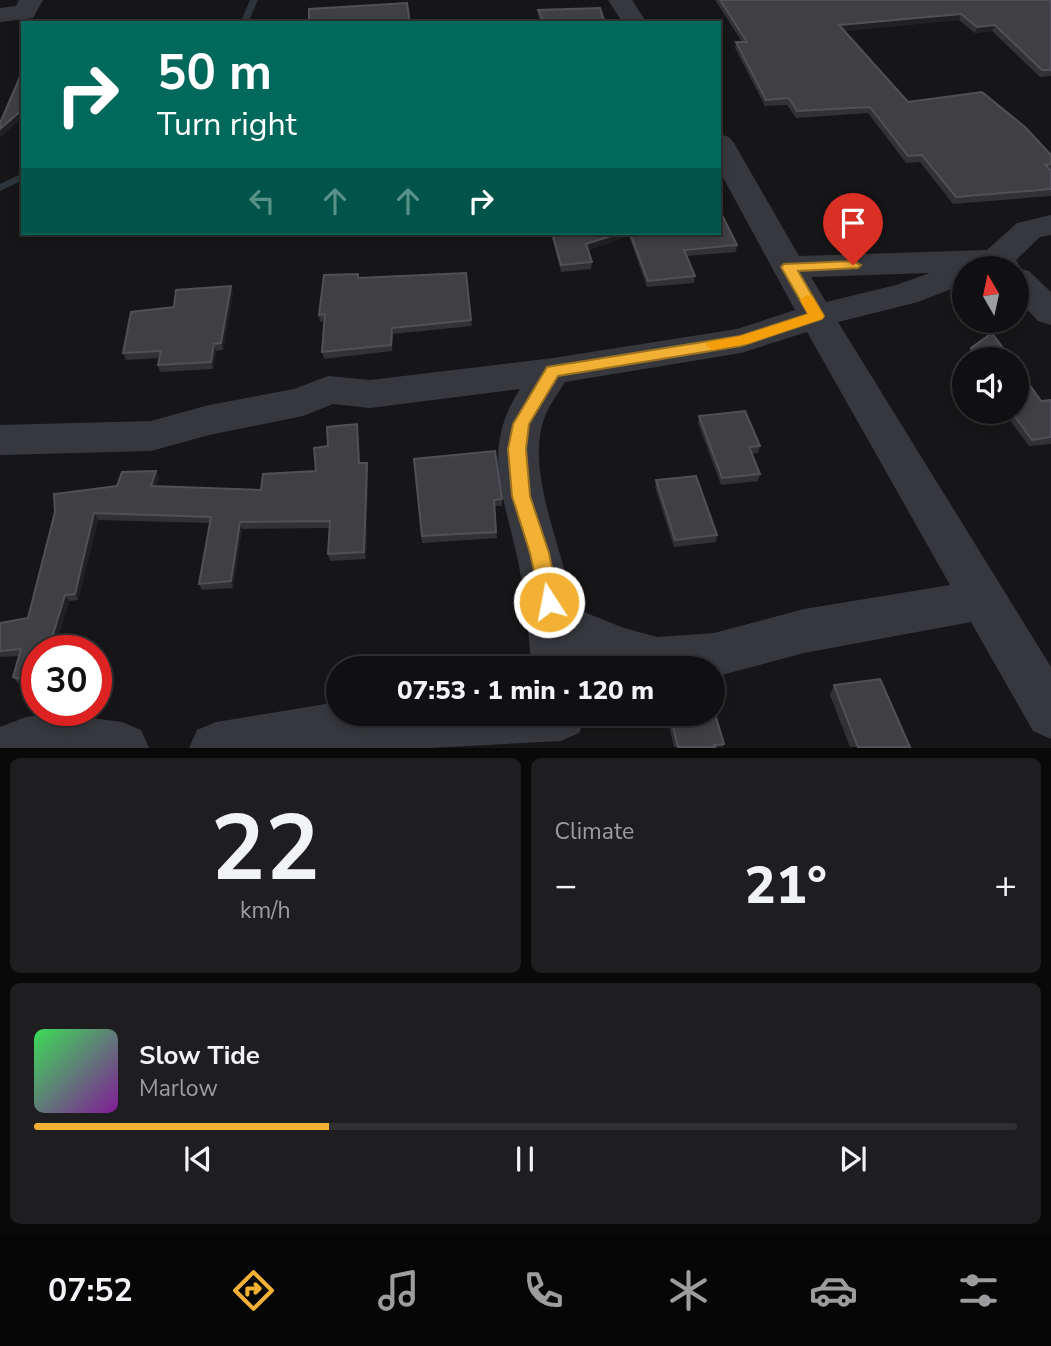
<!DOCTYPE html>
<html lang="en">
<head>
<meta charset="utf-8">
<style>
  body { margin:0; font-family:"Nunito Sans",sans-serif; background:#1e1e20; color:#f1f3f6; height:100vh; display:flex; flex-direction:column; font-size:26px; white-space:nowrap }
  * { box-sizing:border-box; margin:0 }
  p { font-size:23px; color:#9c9d9f }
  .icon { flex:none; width:38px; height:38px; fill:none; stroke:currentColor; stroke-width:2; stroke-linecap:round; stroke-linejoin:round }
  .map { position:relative; height:748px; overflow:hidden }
  .details { display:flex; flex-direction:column; gap:10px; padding:10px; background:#09090a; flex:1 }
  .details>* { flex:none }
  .banner { position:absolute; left:21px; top:21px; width:700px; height:214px; border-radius:0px; box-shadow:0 4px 10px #0003,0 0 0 2px #303032; background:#00695c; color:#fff; overflow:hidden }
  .needle { width:46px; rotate:351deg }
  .fabs { position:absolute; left:952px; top:256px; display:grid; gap:14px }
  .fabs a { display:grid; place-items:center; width:77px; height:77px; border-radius:50%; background:#101012; box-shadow:0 4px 10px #0003,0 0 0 2px #303032; font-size:35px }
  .speed { position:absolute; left:21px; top:635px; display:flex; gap:14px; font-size:35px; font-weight:700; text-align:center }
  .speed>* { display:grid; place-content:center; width:91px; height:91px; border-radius:50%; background:#101012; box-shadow:0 4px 10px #0003,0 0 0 2px #303032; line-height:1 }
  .speed .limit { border:10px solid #d22; background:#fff; color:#111 }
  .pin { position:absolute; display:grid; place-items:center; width:60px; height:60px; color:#fff; margin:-72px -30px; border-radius:50% 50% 50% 0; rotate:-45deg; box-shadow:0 0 7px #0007 }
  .pin .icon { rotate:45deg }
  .me { position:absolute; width:77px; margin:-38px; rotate:349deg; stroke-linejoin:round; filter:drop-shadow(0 0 5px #0008) }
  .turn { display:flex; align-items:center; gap:24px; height:147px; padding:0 21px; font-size:32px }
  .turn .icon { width:91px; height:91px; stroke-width:2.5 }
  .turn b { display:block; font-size:49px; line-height:60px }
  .lanes { display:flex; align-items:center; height:66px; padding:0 21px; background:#0003; justify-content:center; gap:35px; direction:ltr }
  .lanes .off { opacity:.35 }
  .big { font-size:52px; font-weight:800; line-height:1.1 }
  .details .tile { flex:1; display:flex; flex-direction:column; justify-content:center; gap:10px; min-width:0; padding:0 24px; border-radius:10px; background:#1e1e20 }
  .details .dial { align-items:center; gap:0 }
  .dial b { font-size:91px; line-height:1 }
  .song { display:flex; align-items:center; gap:21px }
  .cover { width:84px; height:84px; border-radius:10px; background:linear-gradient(135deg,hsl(130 70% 55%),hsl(290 70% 35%)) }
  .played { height:7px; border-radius:4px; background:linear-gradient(90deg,#f2b134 30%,#303032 30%) }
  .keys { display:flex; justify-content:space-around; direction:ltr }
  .heat { display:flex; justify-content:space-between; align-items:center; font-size:38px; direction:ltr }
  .details .tiles { flex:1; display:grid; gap:10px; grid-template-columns:1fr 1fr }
  .tile:last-child { grid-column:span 2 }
  .trip { position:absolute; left:326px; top:656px; width:399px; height:70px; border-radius:35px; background:#101012; box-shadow:0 4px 10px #0003,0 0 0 2px #303032; font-weight:800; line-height:70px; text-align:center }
  .dock { display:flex; height:112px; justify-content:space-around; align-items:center; background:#060607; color:#9c9d9f }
  .dock .icon { width:49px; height:49px }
  .dock .on { color:#f2b134 }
  .dock b { font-size:32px; color:#f1f3f6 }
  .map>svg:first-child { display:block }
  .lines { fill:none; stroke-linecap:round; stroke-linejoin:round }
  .stream { fill:#2c353c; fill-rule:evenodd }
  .street { fill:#37383d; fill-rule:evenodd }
  .wall { fill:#323236 }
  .shaded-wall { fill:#212124 }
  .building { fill:#3f3f44; stroke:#4f5156; stroke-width:2 }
  .route { fill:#f2b134; stroke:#9d7322; stroke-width:2 }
  .slow { fill:#f59e0b }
</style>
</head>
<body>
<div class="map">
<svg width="1051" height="748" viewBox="0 0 1051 748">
  <rect width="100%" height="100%" fill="#161618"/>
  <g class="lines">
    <g class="stream">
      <polygon points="250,0 258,0 248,23 240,23"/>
      <polygon points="23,173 23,180 0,191 0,184"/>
    </g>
    <g class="street">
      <polygon points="19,0 43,0 33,18 0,22 0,8 16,6"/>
      <polygon points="608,0 632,0 647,23 623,23"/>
      <path d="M719,134L729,137L734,143L799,256L987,250L1017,223L1051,215V235L1040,237L1016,260L1021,269L1029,271L1051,292V325L1038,321L1017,299V268H964V284L918,302L838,322L1051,667V739L1033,731L971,622L804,653L714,677L712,668H611L581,656L582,668H532C528,634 526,600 519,566C506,499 479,452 520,389L370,408L333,404L303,416L209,435L151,451L0,455V425L151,421L209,405L294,389L328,376L370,380L553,358L737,329L795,310L719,170ZM930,273L896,285L826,302L811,277ZM807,332L950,585L804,609L714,633L657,637L624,628L574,608C564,553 525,471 544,419C548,406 558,394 565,382L741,353Z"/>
      <polygon points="338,702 338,714 587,716 579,733 561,741 431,748 189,748 197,730 216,722"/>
      <polygon points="53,713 122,722 141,730 149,748 0,748 0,727 26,717"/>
    </g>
  </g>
  <g class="wall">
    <polygon points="715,0 1051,0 1051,76 1040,77 992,31 975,33 959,20 844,31 908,102 1051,155 1051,196 953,204 920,162 906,163 868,113 796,118 787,105 765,106 735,48 736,42 742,42"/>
    <polygon points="538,10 605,23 541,23 538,16"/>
    <polygon points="551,233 719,233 737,245 736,252 687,256 695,276 694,283 647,287 629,236 588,250 592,262 591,269 561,272"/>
    <polygon points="359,278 471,320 472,326 393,334 392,351 324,359 322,352 324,321 320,322 319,315"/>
    <polygon points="231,286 233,293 223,350 216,351 213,369 160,372 158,365 159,358 126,360 123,353 174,307"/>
    <polygon points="971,348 1011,359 970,359 968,355"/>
    <polygon points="1051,400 1051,444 1029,446 1003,411 1017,411 1041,401"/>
    <polygon points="699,416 760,446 758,453 752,454 760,474 758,481 721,485 698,423"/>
    <polygon points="358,430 359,463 367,463 368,470 366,559 330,561 328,554 330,528 242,529 233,588 202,590 199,584 210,523 98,520 78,600 69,601 54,651 37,651 37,689 18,683 13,677 19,656 0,657 0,623 28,618 55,512 156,471 159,478 156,486 261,490 316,471 328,446"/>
    <polygon points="414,459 502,499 502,506 494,506 497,538 422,543"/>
    <polygon points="656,480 717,535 716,542 674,547 655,487"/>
    <polygon points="834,685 910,747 850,747 830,695"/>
    <polygon points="667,714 712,714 724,744 723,747 674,747 667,717"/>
  </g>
  <g class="shaded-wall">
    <polygon points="961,14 959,20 838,32 839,25"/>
    <polygon points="995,25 992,31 975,33 977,27"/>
    <polygon points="23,109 23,117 0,138 0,129"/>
    <polygon points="620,233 629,233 629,236 586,251 586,244"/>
    <polygon points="231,286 233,293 223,350 221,343"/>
    <polygon points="214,344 216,351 213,369 211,362"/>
    <polygon points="367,463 368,470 366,559 364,552"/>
    <polygon points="156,471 159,478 154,492 151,486"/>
    <polygon points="94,513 98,520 78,600 75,594"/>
    <polygon points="240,522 242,529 233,588 231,581"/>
    <polygon points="65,595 69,601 54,651 48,651"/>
  </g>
  <g class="building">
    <polygon points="720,0 1051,0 1051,70 1042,70 995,25 977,27 961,14 839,25 908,102 982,92 1025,127 1051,155 1051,164 1045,165 1051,171 1051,189 956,197 922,155 908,156 870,107 797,111 789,98 766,100 736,42 747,42"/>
    <polygon points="407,3 410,23 309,23 309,9"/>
    <polygon points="600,8 605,23 537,23 544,22 538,10"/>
    <polygon points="23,70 23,109 0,129 0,123"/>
    <polygon points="719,209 737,245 684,250 695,276 648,281 630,233 719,233"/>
    <polygon points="552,233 620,233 586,244 592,262 561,265"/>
    <polygon points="466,273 471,320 392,328 391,345 322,352 325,314 319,315 324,275 358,274 358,278"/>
    <polygon points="231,286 221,343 214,344 211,362 158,365 161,351 123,353 131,312 174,307 176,290"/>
    <polygon points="992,333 1011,359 978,359 971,348"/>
    <polygon points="1017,367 1041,401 1051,400 1051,437 1032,440 1011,411 1017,411"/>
    <polygon points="745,411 760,446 749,447 760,474 722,478 699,416"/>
    <polygon points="357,424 359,463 367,463 364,552 328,554 330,521 240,522 231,581 199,584 211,517 94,513 75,594 65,595 48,651 37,651 37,684 13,677 21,649 0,651 0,623 28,618 55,512 54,494 117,486 122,472 156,471 151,486 261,490 263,474 316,471 314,448 328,446 327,427"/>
    <polygon points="495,451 502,499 494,500 496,532 422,536 414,459"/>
    <polygon points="696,476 717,535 675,540 656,480"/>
    <polygon points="880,679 910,747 858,747 834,685"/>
    <polygon points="712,704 724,744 714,745 715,747 678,747 670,714 712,714"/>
  </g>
  <polygon class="route" points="853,261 861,265 858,268 798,271 824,316 822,319 741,346 558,376 529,424 526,449 530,496 549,553 559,602 556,608 549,610 542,608 530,553 512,496 508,449 513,424 547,367 740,336 808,314 781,267 784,264"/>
  <polygon class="slow" points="807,295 812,296 824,316 822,319 747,344 712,350 705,345 707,342 740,336 808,314 800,300"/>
</svg>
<div class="fabs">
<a><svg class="needle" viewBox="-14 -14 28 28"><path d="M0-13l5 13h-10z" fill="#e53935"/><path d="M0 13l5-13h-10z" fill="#9c9d9f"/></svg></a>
<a><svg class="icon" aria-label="sound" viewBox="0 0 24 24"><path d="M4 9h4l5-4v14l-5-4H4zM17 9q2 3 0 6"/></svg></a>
</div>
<div class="speed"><div class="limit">30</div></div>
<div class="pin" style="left:853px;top:265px;background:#d93025"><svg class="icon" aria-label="arrive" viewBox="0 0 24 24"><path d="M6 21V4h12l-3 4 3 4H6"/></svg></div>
<svg class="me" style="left:549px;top:602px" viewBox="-20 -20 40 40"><circle r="17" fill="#f2b134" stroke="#fff" stroke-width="3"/><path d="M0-11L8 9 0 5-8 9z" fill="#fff"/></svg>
<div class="trip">07:53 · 1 min · 120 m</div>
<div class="banner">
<div class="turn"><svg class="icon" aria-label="right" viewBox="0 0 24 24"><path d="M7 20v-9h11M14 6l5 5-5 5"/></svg><div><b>50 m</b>Turn right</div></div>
<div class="lanes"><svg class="icon off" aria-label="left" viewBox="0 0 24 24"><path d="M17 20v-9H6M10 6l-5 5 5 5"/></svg><svg class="icon off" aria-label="ahead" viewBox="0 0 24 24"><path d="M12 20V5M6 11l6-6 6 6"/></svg><svg class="icon off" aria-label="ahead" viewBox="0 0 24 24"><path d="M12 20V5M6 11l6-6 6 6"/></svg><svg class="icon" aria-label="right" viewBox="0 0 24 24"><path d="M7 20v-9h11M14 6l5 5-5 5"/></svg></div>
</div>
</div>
<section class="details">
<div class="tiles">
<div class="tile dial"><b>22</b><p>km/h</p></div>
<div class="tile"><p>Climate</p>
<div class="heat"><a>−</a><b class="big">21°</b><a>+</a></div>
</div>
<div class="tile">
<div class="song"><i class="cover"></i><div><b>Slow Tide</b><p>Marlow</p></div></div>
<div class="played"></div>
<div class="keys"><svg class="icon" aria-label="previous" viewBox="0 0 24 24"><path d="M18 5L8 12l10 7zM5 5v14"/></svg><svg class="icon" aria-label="pause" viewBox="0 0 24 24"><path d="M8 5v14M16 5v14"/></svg><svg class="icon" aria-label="next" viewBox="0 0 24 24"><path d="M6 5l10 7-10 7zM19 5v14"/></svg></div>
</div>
</div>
</section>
<nav class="dock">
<b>07:52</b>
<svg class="icon on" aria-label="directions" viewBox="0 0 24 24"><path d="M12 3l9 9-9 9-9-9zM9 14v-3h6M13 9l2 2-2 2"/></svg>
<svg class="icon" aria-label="music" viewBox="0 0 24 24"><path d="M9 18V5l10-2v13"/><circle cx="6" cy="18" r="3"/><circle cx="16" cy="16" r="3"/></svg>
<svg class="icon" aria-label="phone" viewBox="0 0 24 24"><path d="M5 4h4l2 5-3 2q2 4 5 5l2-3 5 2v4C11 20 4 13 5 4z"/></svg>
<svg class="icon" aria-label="climate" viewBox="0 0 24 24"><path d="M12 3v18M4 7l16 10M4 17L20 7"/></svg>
<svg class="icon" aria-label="car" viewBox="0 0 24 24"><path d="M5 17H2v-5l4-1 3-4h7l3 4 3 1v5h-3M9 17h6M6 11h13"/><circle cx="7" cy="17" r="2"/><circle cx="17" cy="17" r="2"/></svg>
<svg class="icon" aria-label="filters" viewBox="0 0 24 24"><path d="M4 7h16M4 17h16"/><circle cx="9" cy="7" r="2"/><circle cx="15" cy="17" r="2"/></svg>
</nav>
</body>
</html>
